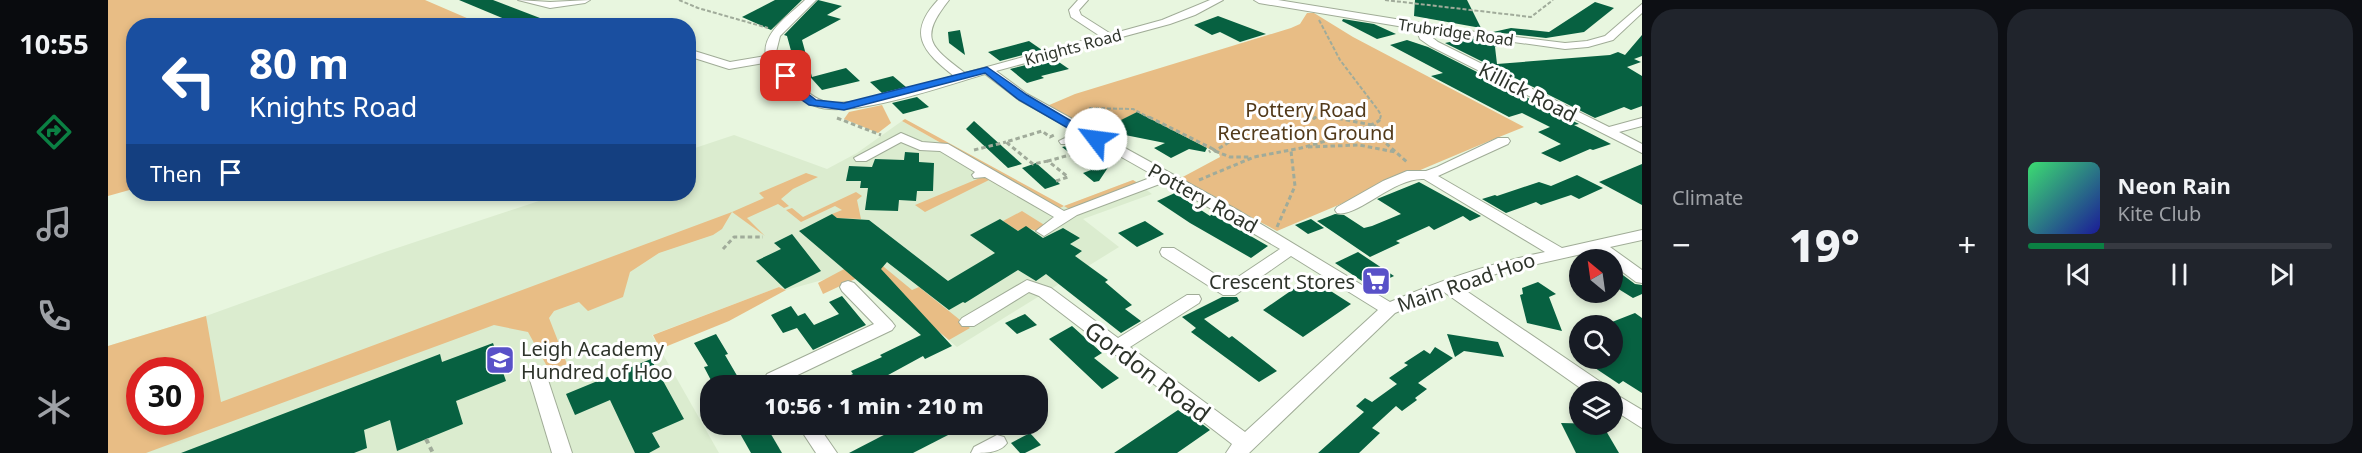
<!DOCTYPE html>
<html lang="en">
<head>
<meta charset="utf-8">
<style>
  body { margin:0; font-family:"Noto Sans",sans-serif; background:#20242c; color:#f1f3f6; height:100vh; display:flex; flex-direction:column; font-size:22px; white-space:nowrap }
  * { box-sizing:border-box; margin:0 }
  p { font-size:20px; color:#9ea1a6 }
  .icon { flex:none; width:33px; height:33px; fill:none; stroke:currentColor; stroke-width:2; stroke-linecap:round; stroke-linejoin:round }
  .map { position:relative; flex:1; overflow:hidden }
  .panel { display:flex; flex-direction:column; gap:9px; padding:9px; background:#0d0f14; width:720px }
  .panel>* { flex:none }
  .banner { position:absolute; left:18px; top:18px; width:570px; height:183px; border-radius:24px; box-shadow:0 3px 9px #0003; background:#1a4fa0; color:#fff; overflow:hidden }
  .needle { width:39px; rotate:331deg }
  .tools { position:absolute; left:1461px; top:249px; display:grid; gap:12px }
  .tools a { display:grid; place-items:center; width:54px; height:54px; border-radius:50%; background:#171b24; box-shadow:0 3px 9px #0003; font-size:30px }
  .speed { position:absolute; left:18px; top:357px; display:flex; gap:12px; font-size:30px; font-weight:700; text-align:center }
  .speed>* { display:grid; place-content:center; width:78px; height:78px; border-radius:50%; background:#171b24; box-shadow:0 3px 9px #0003; line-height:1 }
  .speed .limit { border:9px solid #d22; background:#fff; color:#111 }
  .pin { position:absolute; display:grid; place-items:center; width:51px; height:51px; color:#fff; margin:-26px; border-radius:12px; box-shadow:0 3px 9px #0006 }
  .me { position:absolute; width:66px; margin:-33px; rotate:300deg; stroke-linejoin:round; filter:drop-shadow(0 0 4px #0008) }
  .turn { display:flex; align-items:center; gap:21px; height:126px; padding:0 24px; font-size:27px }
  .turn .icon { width:78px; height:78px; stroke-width:2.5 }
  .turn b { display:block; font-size:42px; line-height:51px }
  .then { display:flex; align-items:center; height:57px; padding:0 24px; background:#0003; gap:12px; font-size:22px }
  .big { font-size:45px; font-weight:800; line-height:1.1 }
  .panel .tile { flex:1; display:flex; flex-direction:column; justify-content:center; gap:9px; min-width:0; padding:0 21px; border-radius:24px; background:#20242c }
  .song { display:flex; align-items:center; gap:18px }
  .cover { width:72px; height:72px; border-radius:9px; background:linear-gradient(135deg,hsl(140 70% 55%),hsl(240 70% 35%)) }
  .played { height:6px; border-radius:3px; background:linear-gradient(90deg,#0b8043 25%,#363941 25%) }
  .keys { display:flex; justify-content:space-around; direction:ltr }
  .heat { display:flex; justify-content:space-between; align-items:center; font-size:33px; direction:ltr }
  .panel .tiles { flex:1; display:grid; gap:9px; grid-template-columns:repeat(2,1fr) }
  .trip { position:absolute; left:592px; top:375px; width:348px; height:60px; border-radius:24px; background:#171b24; box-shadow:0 3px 9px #0003; font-weight:800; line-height:60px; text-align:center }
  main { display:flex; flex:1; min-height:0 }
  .dock { display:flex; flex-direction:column; width:108px; justify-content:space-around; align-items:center; background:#090b0e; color:#9ea1a6 }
  .dock .icon { width:42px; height:42px }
  .dock .current { color:#0b8043 }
  .dock b { font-size:27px; color:#f1f3f6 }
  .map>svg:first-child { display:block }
  .built { fill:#dbeccf; fill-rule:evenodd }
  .green { fill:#e8bd85; fill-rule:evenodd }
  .building { fill:#076141 }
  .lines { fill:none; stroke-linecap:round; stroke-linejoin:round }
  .minor-casing { stroke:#a0ac97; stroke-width:2 }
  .path-far2 { stroke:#a0ab9a; stroke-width:2; stroke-dasharray:4 2; stroke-linecap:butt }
  .path-far1 { stroke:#a0ab9a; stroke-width:3; stroke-dasharray:4.5 3; stroke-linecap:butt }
  .path { stroke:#a0ab9a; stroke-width:4; stroke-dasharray:5 4; stroke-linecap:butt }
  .minor { fill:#fff; fill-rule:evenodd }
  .route { fill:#1a73e8; stroke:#114b97; stroke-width:1.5 }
  .labels { text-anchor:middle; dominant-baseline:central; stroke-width:6; stroke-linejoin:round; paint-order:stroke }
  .far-street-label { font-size:16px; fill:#2e342b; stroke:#fff }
  .street-label { font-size:20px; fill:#2e342b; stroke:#fff }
  .park-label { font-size:20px; fill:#523a1a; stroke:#fff }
  .poi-label { font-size:20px; fill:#2e342b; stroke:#fff; text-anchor:end }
  .near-street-label { font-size:24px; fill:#2e342b; stroke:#fff }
</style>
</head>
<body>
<main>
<nav class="dock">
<b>10:55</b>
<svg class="icon current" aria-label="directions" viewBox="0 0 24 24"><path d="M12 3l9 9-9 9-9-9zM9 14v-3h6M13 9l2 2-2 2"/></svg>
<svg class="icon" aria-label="music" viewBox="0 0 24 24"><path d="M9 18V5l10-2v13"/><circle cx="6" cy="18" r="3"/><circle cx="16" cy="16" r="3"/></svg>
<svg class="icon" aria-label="phone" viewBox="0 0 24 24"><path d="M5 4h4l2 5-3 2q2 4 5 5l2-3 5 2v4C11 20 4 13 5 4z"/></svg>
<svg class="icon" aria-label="climate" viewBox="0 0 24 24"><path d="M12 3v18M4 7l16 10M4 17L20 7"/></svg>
</nav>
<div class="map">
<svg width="1534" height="453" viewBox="0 0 1534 453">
  <rect width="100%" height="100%" fill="#e8f6df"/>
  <path class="built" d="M794,121L949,209L1025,180L1044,194L975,219L1011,247L849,347L755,269L678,290L671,287L544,335L611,453H0V346L98,316L277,252L452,194H580L581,150L626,135L719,169L749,153ZM32,370H82V422H32Z"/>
  <g class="green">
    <polygon points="0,0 317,0 375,25 26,26 25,189 0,196"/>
    <path d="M1199,13H1206L1245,37L1416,127C1333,160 1251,197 1169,231L1071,179L1112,157L1111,154L1029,112L989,133L939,106L967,94L1183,28L1192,24Z"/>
    <polygon points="774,105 783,123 770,133 736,119 741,112"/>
    <polygon points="797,119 956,206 1025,180 1033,185 961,209 956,206 950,209 794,121"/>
    <path d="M698,173L710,177L685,189L673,199L681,206L676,208L670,204L639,218L657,236L624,212L614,229L605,235L551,253L522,272L515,297L480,311L471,302L446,311L441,318L459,364L441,370L420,332L386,325L38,453H0V346L98,316L113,402L624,212L656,198L651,193ZM32,370H82V422H32Z"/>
    <polygon points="879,175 898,185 893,187 881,180 817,212 807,205"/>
    <polygon points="748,192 754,196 749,200 753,219 729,218 724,214 734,210 727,206 693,222 678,210 684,208 695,217"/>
    <polygon points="914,211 938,226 933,233 918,227 910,231 895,221"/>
    <polygon points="759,253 804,290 811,287 862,328 841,340 760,273 715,294 710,283 738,268"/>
    <polygon points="671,287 678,290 621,321 552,349 545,335"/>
  </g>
  <g class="building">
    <polygon points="351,0 385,0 445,23 411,25"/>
    <polygon points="667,0 694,0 663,30 634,17"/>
    <polygon points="710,0 734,6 719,15 733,19 694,40 704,77 738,68 752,81 714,90 685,58 679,36 676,35"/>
    <polygon points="1307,0 1359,0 1373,28 1306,16"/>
    <polygon points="1487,2 1506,8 1476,32 1438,38 1385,32 1403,28 1441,32"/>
    <polygon points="1110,16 1158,34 1132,42 1112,32 1104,35 1086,25"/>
    <polygon points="1235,19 1266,24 1288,34 1269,39 1234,21"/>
    <polygon points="852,30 857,55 841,43 840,32"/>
    <polygon points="1534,35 1534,56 1526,59 1533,62 1519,67 1534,76 1534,106 1523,110 1516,107 1487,118 1337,43 1360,38 1404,44 1387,47 1389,64 1502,55 1510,52 1517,55"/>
    <polygon points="1299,40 1320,47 1471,124 1466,125 1503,144 1485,150 1482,149 1452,162 1433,153 1453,144 1430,132 1442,127 1414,113 1401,117 1323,76 1335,73 1282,45"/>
    <polygon points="921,41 934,50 892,61 880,52"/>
    <polygon points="945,58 961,69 933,76 936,78 919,83 902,69"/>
    <polygon points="785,76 798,87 774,93 762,82"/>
    <polygon points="809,97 821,107 795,114 784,103"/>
    <polygon points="1029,112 1099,148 1097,152 1081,149 1063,158 1046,148 1057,143 1017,135 1001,126"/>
    <polygon points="866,121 914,164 900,168 858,129"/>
    <polygon points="969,144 996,166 1003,163 991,181 986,182 975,173 983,170 954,147"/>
    <polygon points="797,152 811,153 811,162 826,163 825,191 809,191 808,201 791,200 790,211 757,210 760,188 752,188 753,181 738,181 741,166 764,167 767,159 796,160"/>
    <polygon points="928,163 952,184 937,189 914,168"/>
    <polygon points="1534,164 1534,205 1491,182"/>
    <polygon points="1469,175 1495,188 1471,199 1463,195 1433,205 1428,202 1398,213 1374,199 1387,195 1389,196 1431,182 1443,186"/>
    <polygon points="1311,182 1373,216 1362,221 1355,216 1326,230 1321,226 1288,241 1292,243 1262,257 1209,221 1227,214 1236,215 1256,228 1264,226 1293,214 1269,199"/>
    <polygon points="1067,193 1102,216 1104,214 1160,246 1143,258 1082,223 1049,201"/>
    <polygon points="724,214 729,218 761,220 840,281 887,253 862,235 892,219 910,231 918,226 935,238 955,228 972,238 962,244 974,251 967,256 1000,280 997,282 1024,305 1017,309 1033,321 1013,333 938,274 928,281 910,270 857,303 855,302 841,310 779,262 773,269 844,346 817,359 815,356 760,386 719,386 745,374 743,371 774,357 772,355 813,335 691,231"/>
    <polygon points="1203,219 1216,228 1200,234 1187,225"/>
    <polygon points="1037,221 1056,234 1029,247 1010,233"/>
    <polygon points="684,234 713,271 677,289 648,261 673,249 666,243"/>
    <polygon points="1250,252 1286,276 1263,287 1227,263"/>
    <polygon points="1504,267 1527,284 1534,285 1534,294 1525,298 1504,285"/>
    <polygon points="1197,281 1213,291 1218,288 1243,304 1195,337 1155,310"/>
    <polygon points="1430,282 1448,294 1441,297 1454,331 1419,323 1412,295 1415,294 1414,288"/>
    <polygon points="734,296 758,325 705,350 689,328 675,333 663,315 683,306 690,316 697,313 706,325 731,314 721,302"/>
    <polygon points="1114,297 1129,297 1131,301 1096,319 1121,338 1124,336 1169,371 1151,382 1083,332 1088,328 1074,317"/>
    <polygon points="1527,313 1534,318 1534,393 1515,381 1511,384 1472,358 1504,358 1504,322"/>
    <polygon points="917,314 929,325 909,334 897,323"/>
    <polygon points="964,326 994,353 986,358 1011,378 994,389 941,339"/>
    <polygon points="608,334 620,354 617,355 631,379 615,386 606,386 596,367 600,366 586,343"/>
    <polygon points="1339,334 1390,342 1396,357 1356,351 1347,357"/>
    <polygon points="385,343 398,381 348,401 355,424 289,451 282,420 256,430 259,448 246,453 73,453 332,354 334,362"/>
    <polygon points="1327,347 1345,358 1310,383 1319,389 1307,398 1309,400 1294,411 1288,406 1264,428 1272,433 1251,453 1210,453 1256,412 1248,406 1257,398 1264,402 1289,384 1281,378 1300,365 1296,363 1316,350 1322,354"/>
    <polygon points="543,359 576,419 544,433 552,447 541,453 527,453 502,400 467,415 458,394"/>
    <polygon points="1070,410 1077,415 1080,413 1102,430 1069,453 1006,453"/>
    <polygon points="1453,423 1494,424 1511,453 1468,453"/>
    <polygon points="643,424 657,424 674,453 643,453 630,430"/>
    <polygon points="797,424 835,424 842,434 805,453 741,453"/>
    <polygon points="922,433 933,445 917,453 912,453 903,443"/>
  </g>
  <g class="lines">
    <g class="minor-casing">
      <g id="minor">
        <polygon points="410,0 442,2 482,0 477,3 442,8"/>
        <path d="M697,0H708L672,36L668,52C672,62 679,70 686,78C694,87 703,97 715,101C742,110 817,83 846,76C814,51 799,33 830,0H841C811,38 821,46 857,73L992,36L963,17L961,10L970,0H980L971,10L973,15L1003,34L1054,20L1102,0H1115L1087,15L1062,24L888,71L919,94L1133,212L1282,302C1333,280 1383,263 1437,252L1316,179C1286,177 1249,218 1229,213L1227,210L1229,207L1275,181L1299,171H1318L1329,167L1390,138H1400L1402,141L1400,144L1330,176L1454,248L1534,230V240L1502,247L1534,270V283L1528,282L1504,264V260H1499L1487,251L1394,272L1351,286L1500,387L1502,392H1478L1336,292L1287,313L1141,453H1118L1124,444L931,296L921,292L866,326H854L851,322L854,318L919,280L943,288L1010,338L1079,295H1091L1093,299L1091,303L1022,347L1137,432L1270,310L1183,256L1127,295H1115L1054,256L1052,252L1054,248H1066L1121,283L1172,249L1057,182L969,215L936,236L928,231L946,217L877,177L866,178L864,175L867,172L832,151L812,150L793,142L758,161H748L746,158L793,133L814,142L840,144L956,211L1047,176L978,137L963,144H953L951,141L969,132L911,100L877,74C839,85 741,120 707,106C687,99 672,78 661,62L621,69L580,56V49L622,62L658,56C653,33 683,14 697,0Z"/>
        <polygon points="1146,0 1170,0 1374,33 1457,43 1479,41 1497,36 1534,4 1534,13 1505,40 1480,47 1457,49 1319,30 1321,35 1330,42 1501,127 1534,118 1534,126 1511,132 1534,144 1534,153 1322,46 1312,39 1308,29 1151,3"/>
        <polygon points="740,281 746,283 784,322 787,326 784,330 677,381 679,386 660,386 656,379 659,374 766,324 734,291 732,287 734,283"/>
        <polygon points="431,373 437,375 440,380 464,453 444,453 422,380 425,375"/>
        <polygon points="1504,392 1534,410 1534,428 1504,409"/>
        <polygon points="689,424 709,424 729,453 708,453"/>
        <path d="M889,435L896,437L899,443C892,453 877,453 863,453L866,447Z"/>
      </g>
    </g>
    <g class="path-far2">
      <polyline points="571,0 590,8 660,28"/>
      <polyline points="1277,0 1423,17 1445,0"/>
      <polyline points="1211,20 1232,60 1270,110 1273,115 1272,119"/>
      <polyline points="981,108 1025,109 1044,119"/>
      <polyline points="1205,119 1211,115 1231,119"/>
    </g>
    <g class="path-far1">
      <polyline points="1041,117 1105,149 1101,152"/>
      <polyline points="1223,117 1264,125"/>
      <polyline points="729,118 773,135"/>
      <polyline points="1205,119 1208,117"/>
      <polyline points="1266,125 1272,138 1300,163"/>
      <polyline points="1200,147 1251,145 1287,152"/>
      <polyline points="1105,149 1107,151 1143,128"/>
      <polyline points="866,150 898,142"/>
      <polyline points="981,150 996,158"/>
      <polyline points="1107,151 1122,157 1143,157"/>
      <polyline points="940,161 925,164 898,142 934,131 942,137 946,135"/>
      <polyline points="1091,180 1146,157 1193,148 1246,133 1271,121 1272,117"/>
      <polyline points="948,181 960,177 940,161 983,149"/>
      <polyline points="1169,227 1187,186 1183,151"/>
      <polyline points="615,249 626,237 655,237"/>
    </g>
    <polyline class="path" points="318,439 325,453"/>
    <use href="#minor" class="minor"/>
  </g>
  <polygon class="route" points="879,67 919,95 994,139 988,143 984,142 911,100 877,73 736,110 701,105 691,98 673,76 674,74 682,74 699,93 708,100 736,103"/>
  <defs>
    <g id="supermarket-square" transform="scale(1.5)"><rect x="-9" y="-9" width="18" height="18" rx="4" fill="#5951c8" stroke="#fff"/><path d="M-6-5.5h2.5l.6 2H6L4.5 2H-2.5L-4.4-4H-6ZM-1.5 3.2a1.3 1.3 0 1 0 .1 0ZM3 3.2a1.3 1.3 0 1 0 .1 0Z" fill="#fff"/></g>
    <g id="school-square" transform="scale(1.5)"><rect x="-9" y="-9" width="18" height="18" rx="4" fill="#5951c8" stroke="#fff"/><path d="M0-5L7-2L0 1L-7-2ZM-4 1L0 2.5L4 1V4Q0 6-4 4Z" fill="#fff"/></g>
  </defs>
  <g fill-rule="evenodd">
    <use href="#supermarket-square" x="1268" y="281"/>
    <use href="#school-square" x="392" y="360"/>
  </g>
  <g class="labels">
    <g class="far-street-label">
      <text transform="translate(1348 32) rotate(8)">Trubridge Road</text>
      <text transform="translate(965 47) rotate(-15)">Knights Road</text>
    </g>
    <g class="street-label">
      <text transform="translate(1420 92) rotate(27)">Killick Road</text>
      <text transform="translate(1095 198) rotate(29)">Pottery Road</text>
      <text transform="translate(1358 282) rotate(-19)">Main Road Hoo</text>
    </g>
    <g class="park-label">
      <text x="1198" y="109">Pottery Road<tspan x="1198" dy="23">Recreation Ground</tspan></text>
    </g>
    <g class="poi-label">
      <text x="1247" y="281">Crescent Stores</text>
      <text x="413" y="348" text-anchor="start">Leigh Academy<tspan x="413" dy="23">Hundred of Hoo</tspan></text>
    </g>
    <g class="near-street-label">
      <text transform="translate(1040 371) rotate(37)">Gordon Road</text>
    </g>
  </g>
</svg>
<div class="tools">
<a><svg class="needle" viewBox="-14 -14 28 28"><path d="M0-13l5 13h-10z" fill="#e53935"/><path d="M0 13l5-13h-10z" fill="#9ea1a6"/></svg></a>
<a><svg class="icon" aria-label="search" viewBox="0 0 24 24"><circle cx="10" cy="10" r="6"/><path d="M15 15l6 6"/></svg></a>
<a><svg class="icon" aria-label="layers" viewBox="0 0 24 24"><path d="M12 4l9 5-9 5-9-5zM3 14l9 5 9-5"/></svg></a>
</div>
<div class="speed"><div class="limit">30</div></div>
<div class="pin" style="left:678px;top:76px;background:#d93025"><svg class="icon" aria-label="arrive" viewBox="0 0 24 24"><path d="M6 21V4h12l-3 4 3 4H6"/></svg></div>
<svg class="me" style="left:988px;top:139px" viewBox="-20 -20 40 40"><circle r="19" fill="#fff"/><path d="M0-13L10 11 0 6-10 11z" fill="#1a73e8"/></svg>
<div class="trip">10:56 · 1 min · 210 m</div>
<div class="banner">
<div class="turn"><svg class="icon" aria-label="left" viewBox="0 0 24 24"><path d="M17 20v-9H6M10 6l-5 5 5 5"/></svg><div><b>80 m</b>Knights Road</div></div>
<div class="then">Then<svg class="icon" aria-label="arrive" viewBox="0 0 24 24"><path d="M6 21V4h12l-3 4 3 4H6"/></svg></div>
</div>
</div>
<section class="panel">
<div class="tiles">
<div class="tile"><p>Climate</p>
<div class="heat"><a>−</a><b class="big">19°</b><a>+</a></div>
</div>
<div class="tile">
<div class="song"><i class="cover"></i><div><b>Neon Rain</b><p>Kite Club</p></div></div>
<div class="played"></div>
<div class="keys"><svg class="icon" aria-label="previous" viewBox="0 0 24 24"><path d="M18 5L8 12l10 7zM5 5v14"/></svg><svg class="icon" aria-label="pause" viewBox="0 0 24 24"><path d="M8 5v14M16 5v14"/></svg><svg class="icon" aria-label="next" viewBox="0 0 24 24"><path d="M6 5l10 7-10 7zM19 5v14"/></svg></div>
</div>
</div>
</section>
</main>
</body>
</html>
